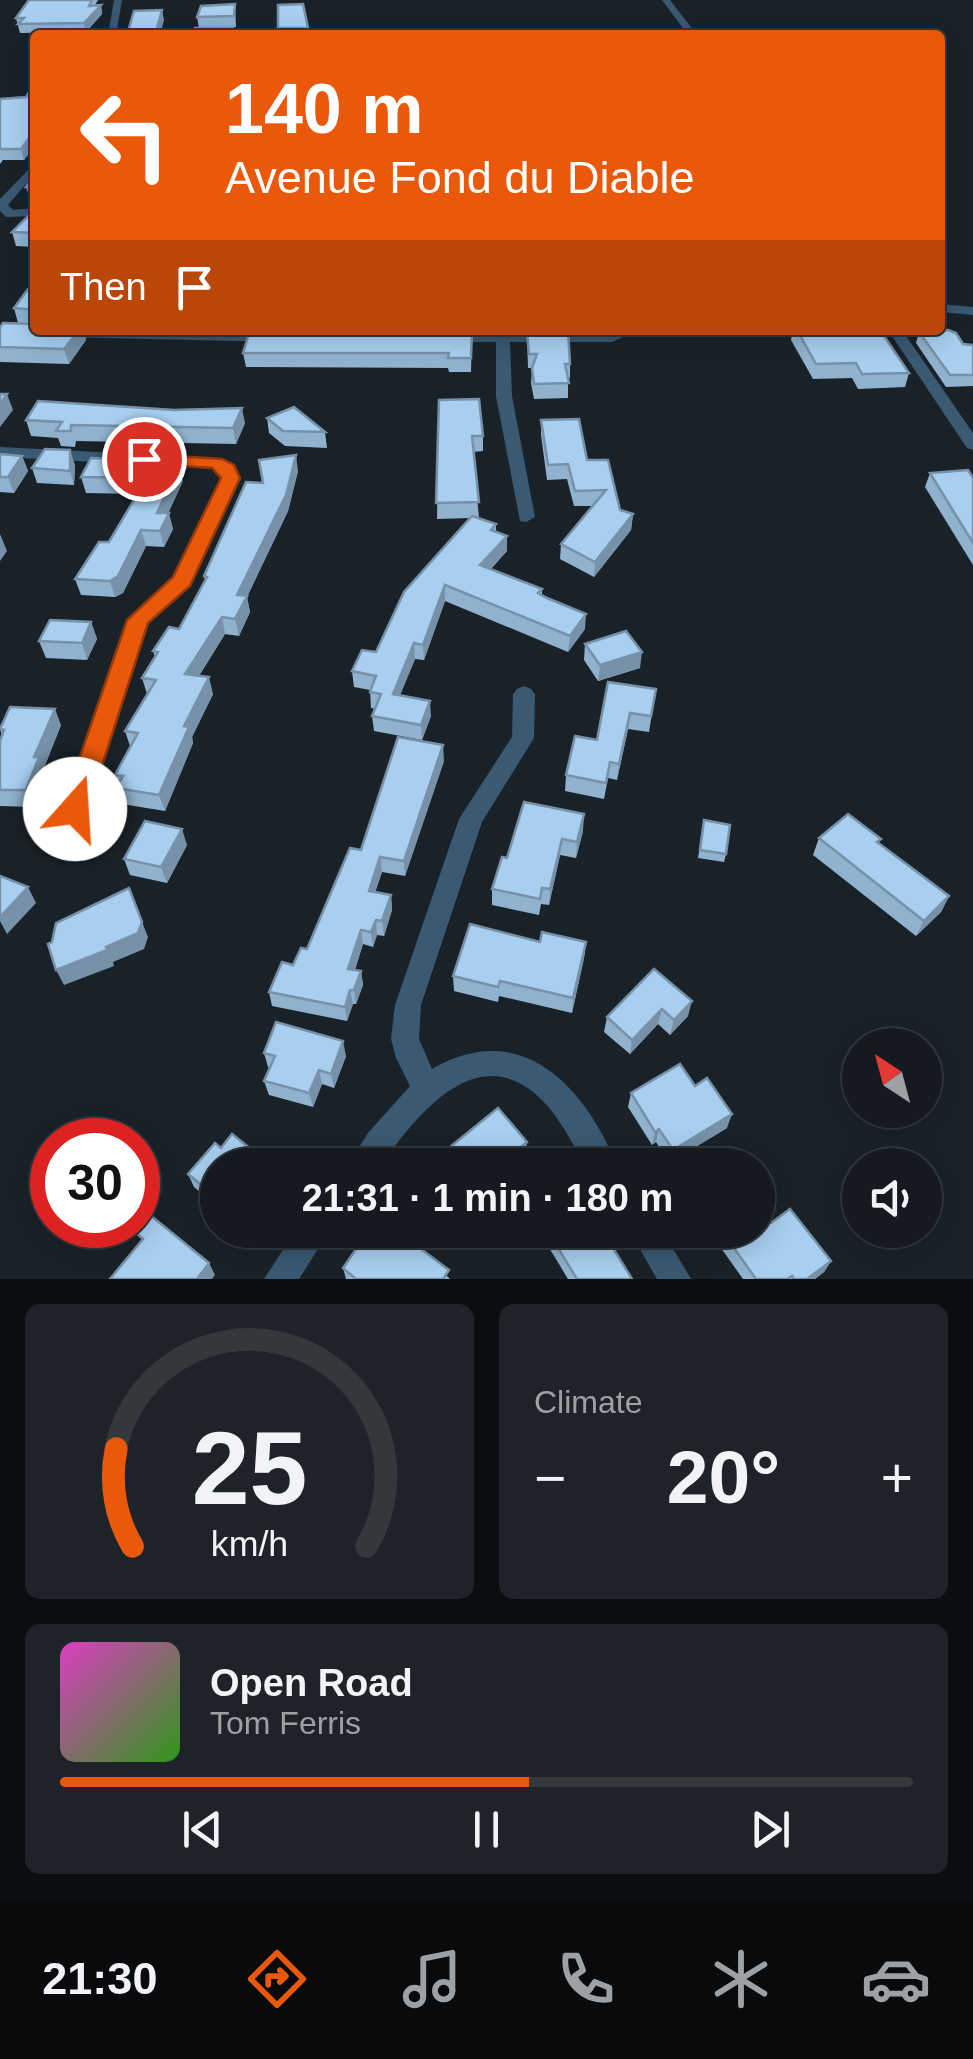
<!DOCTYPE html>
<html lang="en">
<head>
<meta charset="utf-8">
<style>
  body { margin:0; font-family:Helvetica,sans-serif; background:#1d2328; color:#f1f3f6; height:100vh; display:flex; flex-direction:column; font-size:38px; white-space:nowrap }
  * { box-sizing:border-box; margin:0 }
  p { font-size:32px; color:#9da1a4 }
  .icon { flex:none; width:55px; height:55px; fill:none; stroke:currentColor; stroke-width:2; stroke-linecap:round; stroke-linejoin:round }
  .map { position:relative; height:1279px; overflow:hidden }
  .side { display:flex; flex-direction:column; gap:25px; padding:25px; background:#0b0e11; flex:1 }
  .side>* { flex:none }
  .top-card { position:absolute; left:30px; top:30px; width:915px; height:305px; border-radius:10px; box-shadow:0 5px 25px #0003,0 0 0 2px #33383d; background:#ea580c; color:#fff; overflow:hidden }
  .needle { width:65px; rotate:324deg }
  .buttons { position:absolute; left:842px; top:1028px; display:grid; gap:20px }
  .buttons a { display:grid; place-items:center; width:100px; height:100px; border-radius:50%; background:#141a1f; box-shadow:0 5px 25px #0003,0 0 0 2px #33383d; font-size:50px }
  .speed { position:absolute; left:30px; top:1118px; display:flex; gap:20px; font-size:50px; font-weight:700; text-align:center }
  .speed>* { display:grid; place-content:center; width:130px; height:130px; border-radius:50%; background:#141a1f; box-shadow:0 5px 25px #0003,0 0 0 2px #33383d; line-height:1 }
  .speed .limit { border:15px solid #d22; background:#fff; color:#111 }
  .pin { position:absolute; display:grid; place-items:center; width:85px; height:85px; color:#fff; margin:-42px; border:5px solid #fff; border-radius:50%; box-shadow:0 2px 10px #0007 }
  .me { position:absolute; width:110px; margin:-55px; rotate:19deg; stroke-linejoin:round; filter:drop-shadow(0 0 8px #0008) }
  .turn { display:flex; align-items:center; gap:35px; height:210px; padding:0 30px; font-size:45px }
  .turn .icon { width:130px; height:130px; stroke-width:2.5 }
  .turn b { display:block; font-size:70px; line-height:85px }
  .then { display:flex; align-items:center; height:95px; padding:0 30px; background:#0003; gap:20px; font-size:38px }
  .big { font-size:75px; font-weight:600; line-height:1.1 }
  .side .widget { flex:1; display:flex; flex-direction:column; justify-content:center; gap:15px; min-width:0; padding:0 35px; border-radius:15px; background:#1d2328 }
  .side .dial { align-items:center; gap:0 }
  .dial svg { height:260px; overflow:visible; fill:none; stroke:#33383d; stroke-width:7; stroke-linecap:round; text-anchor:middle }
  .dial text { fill:#f1f3f6; stroke:none }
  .song { display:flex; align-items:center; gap:30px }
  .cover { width:120px; height:120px; border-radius:15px; background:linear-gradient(135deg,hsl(310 70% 55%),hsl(110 70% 35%)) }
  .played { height:10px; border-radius:5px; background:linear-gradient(90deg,#ea580c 55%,#33383d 55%) }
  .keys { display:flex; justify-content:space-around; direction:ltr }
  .heat { display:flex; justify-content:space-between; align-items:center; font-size:55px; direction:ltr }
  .side .tiles { flex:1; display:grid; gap:25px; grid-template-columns:1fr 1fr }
  .widget:last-child { grid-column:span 2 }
  .trip { position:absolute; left:200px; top:1148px; width:575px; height:100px; border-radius:50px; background:#141a1f; box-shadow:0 5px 25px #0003,0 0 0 2px #33383d; font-weight:600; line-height:100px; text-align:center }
  .tab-bar { display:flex; height:160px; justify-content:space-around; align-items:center; background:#080a0c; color:#9da1a4 }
  .tab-bar .icon { width:70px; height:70px }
  .tab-bar .selected { color:#ea580c }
  .tab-bar b { font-size:45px; color:#f1f3f6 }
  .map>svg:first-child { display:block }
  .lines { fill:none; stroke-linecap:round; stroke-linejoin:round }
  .street { fill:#3a5972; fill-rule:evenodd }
  .wall { fill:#90b2ce }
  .shaded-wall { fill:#7691a8 }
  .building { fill:#a8cff0; stroke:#7691a8; stroke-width:2.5 }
  .route { fill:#ea580c; stroke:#983908; stroke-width:2.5 }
</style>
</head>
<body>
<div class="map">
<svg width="973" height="1279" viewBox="0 0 973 1279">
  <rect width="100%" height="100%" fill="#1a2229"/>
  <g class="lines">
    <g class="street">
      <polygon points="114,0 122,0 116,35 108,35"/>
      <polygon points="662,0 670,0 697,35 688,35"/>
      <polygon points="249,30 246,35 174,35 178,32"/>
      <polygon points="35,163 35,173 8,205 13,210 35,208 35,216 6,217 0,211 0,199"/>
      <polygon points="940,304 973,307 973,315 940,312"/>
      <polygon points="56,330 272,334 279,338 272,342 61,337 56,336"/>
      <polygon points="619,330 639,330 612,342 510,342 512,396 535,517 526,522 520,521 496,396 496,342 446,342 439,338 446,334 610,334"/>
      <polygon points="888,330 902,330 973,433 973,450 967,448"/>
      <polygon points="0,447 216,458 233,465 240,478 189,585 147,623 74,846 70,853 62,856 54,853 50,846 128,620 174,578 222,478 212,468 0,457"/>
      <path d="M524,686L531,689L535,694L534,738L482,822L421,1005L419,1039L432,1069C521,1018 583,1084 617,1165H585C572,1143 560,1118 542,1100C478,1036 417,1115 381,1165H348L368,1133L410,1086L396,1058L391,1039L395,1005L459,819L512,737L513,694L517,689Z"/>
      <polygon points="296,1230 330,1230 299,1279 264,1279"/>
      <polygon points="629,1230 662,1230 691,1279 657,1279"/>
    </g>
  </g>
  <g class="wall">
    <polygon points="29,0 98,0 95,5 101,5 102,14 86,32 20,33 16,18"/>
    <polygon points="235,4 236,27 199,28 197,17"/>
    <polygon points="278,5 308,28 309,35 279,35"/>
    <polygon points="35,86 35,145 24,160 3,160 0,164 0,99 26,97"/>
    <polygon points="35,209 35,247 16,246 12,232"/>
    <polygon points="35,289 35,324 18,323 14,308"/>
    <polygon points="0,327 35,330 84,330 86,340 69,364 0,362"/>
    <polygon points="312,330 472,330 472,331"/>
    <polygon points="671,330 702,330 701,334 673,335"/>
    <polygon points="793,330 880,330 909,373 905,387 858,389 852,378 813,379 791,340"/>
    <polygon points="919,332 973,345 973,386 946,387 916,343"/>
    <polygon points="472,333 471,372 449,372 448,368 246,367 243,353"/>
    <polygon points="527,333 570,364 570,378 568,378 568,398 534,399 531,383 532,368 528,368"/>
    <polygon points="439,400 483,436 483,451 473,452 479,518 496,524 496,532 507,551 491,569 542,589 542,595 585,629 568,652 445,601 424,660 415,659 400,695 431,716 422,740 374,731 372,716 375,709 371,708 370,690 354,687 352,671 376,652 471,518 437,519"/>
    <polygon points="267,418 325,432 327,448 285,446 269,433"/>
    <polygon points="26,420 245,423 236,444 76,441 75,447 61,446 58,438 31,436"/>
    <polygon points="541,420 587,460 620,510 633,514 631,530 594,577 560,559 561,544 593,506 574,506 567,479 547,480 541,435"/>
    <polygon points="0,454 22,456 28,471 14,493 0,492"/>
    <polygon points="171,461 183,481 168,513 173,529 164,547 146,546 123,593 115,597 81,595 75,579 109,542 138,494 86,493 81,477"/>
    <polygon points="75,465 74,485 37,483 32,468"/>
    <polygon points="298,471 288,511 247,597 250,612 239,636 225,634 199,676 213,694 192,737 193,743 165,811 122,804 116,788 118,785 115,775 130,746 125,731 147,694 142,678 155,657 153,651 179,629 205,581 204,576 263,483"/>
    <polygon points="930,473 973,478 973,565 925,487"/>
    <polygon points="91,622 97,639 87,660 46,658 39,641"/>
    <polygon points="585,644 640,668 598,681 584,660"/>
    <polygon points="656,689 649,732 628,729 617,780 608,778 604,799 565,791 566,775 597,740"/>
    <polygon points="61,725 44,768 46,773 33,807 0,806 0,741 2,736 0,729"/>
    <polygon points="444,761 405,876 382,872 375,892 391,895 392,910 384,936 377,935 373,947 363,944 355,970 361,971 363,985 356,1004 353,1004 347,1021 272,1006 269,992 307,949 361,850"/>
    <polygon points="704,820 726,854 724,862 698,858"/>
    <polygon points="583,831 576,858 560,855 549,905 541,904 539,915 492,905 492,889 507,858"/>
    <polygon points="819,838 880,844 949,896 941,912 916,936 813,855"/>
    <polygon points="187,845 167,883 130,875 124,859"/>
    <polygon points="540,942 586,942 584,958 572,1013 499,996 498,1002 454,991 453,976"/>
    <polygon points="654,969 688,1016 670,1035 658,1024 630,1054 604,1032 607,1017"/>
    <polygon points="264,1053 346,1056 334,1088 322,1084 313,1107 269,1095 264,1081 270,1068 268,1067"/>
    <polygon points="631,1093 727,1128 669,1163 656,1142 652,1145 628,1107"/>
    <polygon points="221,1148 266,1161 268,1165 218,1165 218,1207 194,1187 188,1174"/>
    <polygon points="771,1223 831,1261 824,1272 815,1279 743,1279 716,1241 721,1230"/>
    <polygon points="369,1230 418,1230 419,1239 415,1245 450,1279 346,1279 343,1268"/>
    <polygon points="543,1230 602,1230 632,1279 568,1279 542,1236"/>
  </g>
  <g class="shaded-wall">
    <polygon points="101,5 102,14 86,32 84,23"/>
    <polygon points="162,10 164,20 160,35 155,35"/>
    <polygon points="35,130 35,145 24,160 21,149"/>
    <polygon points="35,186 35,199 30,200 26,187"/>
    <polygon points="79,330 84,330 86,340 69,364 64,349"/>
    <polygon points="7,394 13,410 0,427 0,404"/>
    <polygon points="242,408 245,423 236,444 233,428"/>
    <polygon points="70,450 75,465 74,485 70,471"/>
    <polygon points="296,455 298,471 288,511 247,597 250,612 239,636 235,619 237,595"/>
    <polygon points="22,456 28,471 14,493 8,477"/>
    <polygon points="171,461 174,474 179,465 183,481 161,529 157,513"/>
    <polygon points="169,513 173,529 164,547 160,531"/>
    <polygon points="633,514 631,530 594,577 595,562"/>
    <polygon points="141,530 146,546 123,593 115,597 110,581"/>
    <polygon points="0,534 7,551 0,561"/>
    <polygon points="507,536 507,551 480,580 480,565"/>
    <polygon points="445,585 445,601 424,660 423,645"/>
    <polygon points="586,614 585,629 568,652 570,636"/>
    <polygon points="222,617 225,634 190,690 185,674"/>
    <polygon points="91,622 97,639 87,660 82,643"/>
    <polygon points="414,643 415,659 394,710 393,694"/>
    <polygon points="642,652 640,668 598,681 600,665"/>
    <polygon points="209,677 213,694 192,737 193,743 165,811 159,795 184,726"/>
    <polygon points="430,701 431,716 422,740 421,725"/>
    <polygon points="55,709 61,725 44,768 46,773 33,807 26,790 34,757"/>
    <polygon points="630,713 628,729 617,780 619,764"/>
    <polygon points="443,745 444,761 405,876 404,861"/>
    <polygon points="584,814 583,831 576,858 577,842"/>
    <polygon points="182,829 187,845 167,883 161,867"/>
    <polygon points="562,839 560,855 549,905 550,889"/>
    <polygon points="380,857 382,872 371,905 369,891"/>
    <polygon points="28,887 36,903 7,934 0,921 0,917"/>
    <polygon points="391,895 392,910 384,936 382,921"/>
    <polygon points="949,896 941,912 916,936 924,921"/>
    <polygon points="376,920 377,935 373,947 371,932"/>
    <polygon points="142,922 148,937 144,949 113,962 114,966 64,985 56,970 106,947"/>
    <polygon points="361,930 363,944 350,983 348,969"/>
    <polygon points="586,942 584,958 572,1013 573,998"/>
    <polygon points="361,971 363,985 356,1004 354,990"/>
    <polygon points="350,990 353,1004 347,1021 345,1007"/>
    <polygon points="692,1001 688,1016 670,1035 674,1020"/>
    <polygon points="662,1009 658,1024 630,1054 632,1040"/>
    <polygon points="343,1041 346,1056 334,1088 331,1074"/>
    <polygon points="319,1070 322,1084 313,1107 309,1093"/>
    <polygon points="732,1114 727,1128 669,1163 673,1150"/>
    <polygon points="659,1129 656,1142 652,1145 655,1132"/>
    <polygon points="527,1142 526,1156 515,1165 499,1165"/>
    <polygon points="415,1230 418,1230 419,1239 410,1252 409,1240"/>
    <polygon points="831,1261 824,1272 815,1279 807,1279"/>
    <polygon points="209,1263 215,1275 212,1279 197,1279"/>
  </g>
  <g class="building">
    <polygon points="29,0 92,0 89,6 101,5 84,23 18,24 24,18 16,18"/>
    <polygon points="235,4 234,16 197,17 201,6"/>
    <polygon points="303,4 308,28 278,28 278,5"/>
    <polygon points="162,10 155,35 127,35 134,11"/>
    <polygon points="195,28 233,28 233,32 222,32 222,35 194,35"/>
    <polygon points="33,86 35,86 35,130 21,149 0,149 0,99 26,97"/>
    <polygon points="35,175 35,186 26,187"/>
    <polygon points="35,209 35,233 12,232"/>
    <polygon points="28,289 35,289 35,310 14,308"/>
    <polygon points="3,323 35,324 35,330 79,330 64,349 0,347 0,327"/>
    <polygon points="250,330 472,333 471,358 448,358 449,353 243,353"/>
    <polygon points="797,330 880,330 909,373 862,374 856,363 816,364"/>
    <polygon points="948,330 956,333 963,344 973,345 973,375 950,375 919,332"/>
    <polygon points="568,331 570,364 565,364 569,383 534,384 532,368 537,354 529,354 527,333"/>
    <polygon points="0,394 7,394 0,404"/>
    <polygon points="479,399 483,436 472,436 479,502 436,503 439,400"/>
    <polygon points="38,401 174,410 242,408 233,428 71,425 71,431 56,431 62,422 26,420"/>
    <polygon points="294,407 325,432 283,431 267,418"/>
    <polygon points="579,419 587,460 608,460 620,510 633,514 595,562 561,544 606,490 575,491 568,464 548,465 541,420"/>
    <polygon points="45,449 70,450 70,471 32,468"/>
    <polygon points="0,454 22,456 8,477 0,477"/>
    <polygon points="296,455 286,495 237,595 247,596 235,619 222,617 185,674 209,677 184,726 189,727 159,795 116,788 123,776 115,775 138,733 125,731 156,680 142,678 158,652 153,651 169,627 179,629 207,577 204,576 246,482 263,483 259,460"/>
    <polygon points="91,458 171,461 170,464 179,465 157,513 169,513 160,531 141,530 118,576 110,581 75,579 99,542 109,542 147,478 81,477"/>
    <polygon points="968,470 973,478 973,543 930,473"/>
    <polygon points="472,516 496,524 491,530 507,536 480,565 542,589 538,593 547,598 586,614 570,636 445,585 423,645 414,643 393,694 430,701 421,725 372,716 381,694 370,692 376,676 352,671 362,650 376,652 404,592"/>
    <polygon points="50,620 91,622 82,643 39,641"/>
    <polygon points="626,631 642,652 600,665 585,644"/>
    <polygon points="608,682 656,689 651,716 630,713 619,764 610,762 606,783 566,775 575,736 597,740"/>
    <polygon points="10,707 55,709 34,757 39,757 26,790 0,790 0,741 4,730 0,729"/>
    <polygon points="398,737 443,745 404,861 380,857 369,891 391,895 382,921 376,920 371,932 361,930 348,969 361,971 354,990 350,990 345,1007 269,992 282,962 293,965 301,948 307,949 350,848 361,850"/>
    <polygon points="524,802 584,814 577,842 562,839 550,889 542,888 540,899 492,889 502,857 507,858"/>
    <polygon points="848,814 881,839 877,842 949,896 924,921 819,838"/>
    <polygon points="704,820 730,825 726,854 700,850"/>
    <polygon points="145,821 182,829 161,867 124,859"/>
    <polygon points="0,876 28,887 0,917"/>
    <polygon points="129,888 142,922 138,933 106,947 107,950 56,970 48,944 52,942 56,923"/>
    <polygon points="470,924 540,942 542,932 586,942 573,998 500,981 498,987 453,976"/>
    <polygon points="654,969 692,1001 674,1020 662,1009 632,1040 607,1017"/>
    <polygon points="276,1022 343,1041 331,1074 319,1070 309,1093 264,1081 275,1056 264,1053"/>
    <polygon points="680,1064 695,1086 707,1078 732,1114 673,1150 659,1129 655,1132 631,1093"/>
    <polygon points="498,1108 527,1142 499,1165 446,1165 439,1156"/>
    <polygon points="232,1134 266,1161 263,1165 218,1165 218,1199 188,1174 215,1143 221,1148"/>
    <polygon points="790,1209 831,1261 807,1279 794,1279 792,1276 787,1279 756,1279 721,1230 758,1230 758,1218 765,1213 771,1223"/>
    <polygon points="150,1215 209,1263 197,1279 110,1279 143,1239 135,1232"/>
    <polygon points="369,1230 415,1230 409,1240 449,1270 443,1279 356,1279 343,1268"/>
    <polygon points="547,1230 602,1230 632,1279 577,1279"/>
  </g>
  <polygon class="route" points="144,454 222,459 234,465 240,478 190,586 148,623 88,809 84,816 75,819 65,816 62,809 127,620 173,577 221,478 212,468 137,463 134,459"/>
</svg>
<div class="buttons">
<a><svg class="needle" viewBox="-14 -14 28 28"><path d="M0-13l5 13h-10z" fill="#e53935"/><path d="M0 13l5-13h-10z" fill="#9da1a4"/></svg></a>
<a><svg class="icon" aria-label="sound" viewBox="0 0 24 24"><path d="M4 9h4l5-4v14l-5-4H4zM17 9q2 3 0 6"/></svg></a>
</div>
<div class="speed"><div class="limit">30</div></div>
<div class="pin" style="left:144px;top:459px;background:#d93025"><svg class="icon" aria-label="arrive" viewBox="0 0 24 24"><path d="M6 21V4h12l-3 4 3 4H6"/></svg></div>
<svg class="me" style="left:75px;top:809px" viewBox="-20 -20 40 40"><circle r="19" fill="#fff"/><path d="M0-13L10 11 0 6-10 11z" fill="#ea580c"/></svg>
<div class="trip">21:31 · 1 min · 180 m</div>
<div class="top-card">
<div class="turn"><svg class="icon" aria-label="left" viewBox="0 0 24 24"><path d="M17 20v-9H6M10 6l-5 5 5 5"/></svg><div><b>140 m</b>Avenue Fond du Diable</div></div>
<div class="then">Then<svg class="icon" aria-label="arrive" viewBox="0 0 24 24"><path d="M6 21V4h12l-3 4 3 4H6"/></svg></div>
</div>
</div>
<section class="side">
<div class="tiles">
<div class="widget dial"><svg viewBox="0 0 100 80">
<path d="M14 69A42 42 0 1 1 86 69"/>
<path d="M14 69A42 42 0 0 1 9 39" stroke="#ea580c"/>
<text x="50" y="56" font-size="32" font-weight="700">25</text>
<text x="50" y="72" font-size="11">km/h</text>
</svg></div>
<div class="widget"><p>Climate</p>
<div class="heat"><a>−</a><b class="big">20°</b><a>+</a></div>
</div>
<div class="widget">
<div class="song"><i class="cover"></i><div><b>Open Road</b><p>Tom Ferris</p></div></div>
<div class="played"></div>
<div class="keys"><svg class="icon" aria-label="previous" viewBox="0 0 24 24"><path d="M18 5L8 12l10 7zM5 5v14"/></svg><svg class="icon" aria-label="pause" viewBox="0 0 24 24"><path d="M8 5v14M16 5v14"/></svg><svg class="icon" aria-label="next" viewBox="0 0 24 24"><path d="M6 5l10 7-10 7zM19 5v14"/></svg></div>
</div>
</div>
</section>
<nav class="tab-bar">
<b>21:30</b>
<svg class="icon selected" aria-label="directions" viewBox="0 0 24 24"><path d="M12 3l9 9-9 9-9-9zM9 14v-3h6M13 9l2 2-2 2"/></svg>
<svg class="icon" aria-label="music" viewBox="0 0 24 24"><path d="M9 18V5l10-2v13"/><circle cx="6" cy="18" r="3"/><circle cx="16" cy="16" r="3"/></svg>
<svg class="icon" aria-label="phone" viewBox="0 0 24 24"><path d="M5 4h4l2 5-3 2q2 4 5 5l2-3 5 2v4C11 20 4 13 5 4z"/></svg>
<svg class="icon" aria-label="climate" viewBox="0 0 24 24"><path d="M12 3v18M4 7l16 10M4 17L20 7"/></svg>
<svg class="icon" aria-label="car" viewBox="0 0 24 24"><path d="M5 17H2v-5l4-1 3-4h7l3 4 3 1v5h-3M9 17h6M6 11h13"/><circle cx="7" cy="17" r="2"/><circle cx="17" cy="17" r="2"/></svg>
</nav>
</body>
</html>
